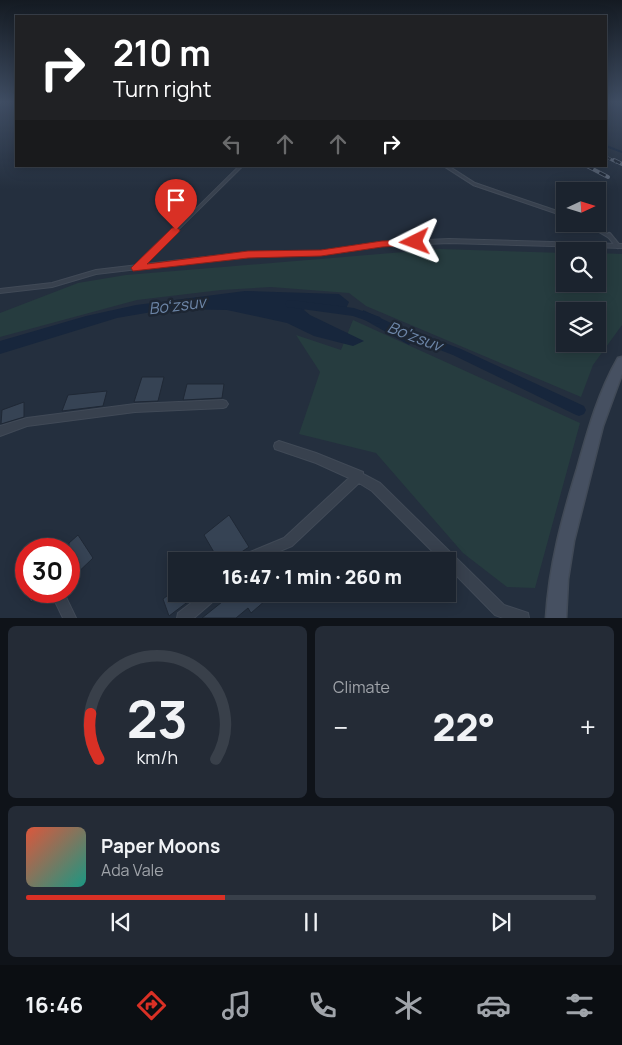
<!DOCTYPE html>
<html lang="en">
<head>
<meta charset="utf-8">
<style>
  body { margin:0; font-family:Manrope,sans-serif; background:#242b36; color:#f1f3f6; height:100vh; display:flex; flex-direction:column; font-size:19px; white-space:nowrap }
  * { box-sizing:border-box; margin:0 }
  p { font-size:16px; color:#a0a4aa }
  .icon { flex:none; width:28px; height:28px; fill:none; stroke:currentColor; stroke-width:2; stroke-linecap:round; stroke-linejoin:round }
  .map { position:relative; height:618px; overflow:hidden }
  .side { display:flex; flex-direction:column; gap:8px; padding:8px; background:#0f1319; flex:1 }
  .side>* { flex:none }
  .top-card { position:absolute; left:15px; top:15px; width:592px; height:152px; border-radius:0px; box-shadow:0 2px 12px #0003,0 0 0 1px #39404a; background:#202124; color:#fff; overflow:hidden }
  .needle { width:32px; rotate:86deg }
  .fabs { position:absolute; left:556px; top:182px; display:grid; gap:10px }
  .fabs a { display:grid; place-items:center; width:50px; height:50px; border-radius:0px; background:#1b232e; box-shadow:0 2px 12px #0003,0 0 0 1px #39404a; font-size:25px }
  .speed { position:absolute; left:15px; top:538px; display:flex; gap:10px; font-size:25px; font-weight:700; text-align:center }
  .speed>* { display:grid; place-content:center; width:65px; height:65px; border-radius:50%; background:#1b232e; box-shadow:0 2px 12px #0003,0 0 0 1px #39404a; line-height:1 }
  .speed .limit { border:8px solid #d22; background:#fff; color:#111 }
  .pin { position:absolute; display:grid; place-items:center; width:42px; height:42px; color:#fff; margin:-51px -21px; border-radius:50% 50% 50% 0; rotate:-45deg; box-shadow:0 0 5px #0007 }
  .pin .icon { rotate:45deg }
  .me { position:absolute; width:55px; margin:-28px; rotate:267deg; stroke-linejoin:round; filter:drop-shadow(0 0 4px #0008) }
  .turn { display:flex; align-items:center; gap:18px; height:105px; padding:0 15px; font-size:22px }
  .turn .icon { width:65px; height:65px; stroke-width:2.5 }
  .turn b { display:block; font-size:35px; line-height:42px }
  .lanes { display:flex; align-items:center; height:48px; padding:0 15px; background:#0003; justify-content:center; gap:25px; direction:ltr }
  .lanes .off { opacity:.35 }
  .big { font-size:38px; font-weight:800; line-height:1.1 }
  .side .tile { flex:1; display:flex; flex-direction:column; justify-content:center; gap:8px; min-width:0; padding:0 18px; border-radius:8px; background:#242b36 }
  .side .dial { align-items:center; gap:0 }
  .dial svg { height:130px; overflow:visible; fill:none; stroke:#39404a; stroke-width:7; stroke-linecap:round; text-anchor:middle }
  .dial text { fill:#f1f3f6; stroke:none }
  .song { display:flex; align-items:center; gap:15px }
  .cover { width:60px; height:60px; border-radius:8px; background:linear-gradient(135deg,hsl(10 70% 55%),hsl(170 70% 35%)) }
  .played { height:5px; border-radius:2px; background:linear-gradient(90deg,#d93025 35%,#39404a 35%) }
  .keys { display:flex; justify-content:space-around; direction:ltr }
  .heat { display:flex; justify-content:space-between; align-items:center; font-size:28px; direction:ltr }
  .side .tiles { flex:1; display:grid; gap:8px; grid-template-columns:1fr 1fr }
  .tile:last-child { grid-column:span 2 }
  .trip { position:absolute; left:168px; top:552px; width:288px; height:50px; border-radius:0px; background:#1b232e; box-shadow:0 2px 12px #0003,0 0 0 1px #39404a; font-weight:800; line-height:50px; text-align:center }
  .dock { display:flex; height:80px; justify-content:space-around; align-items:center; background:#0b0e12; color:#a0a4aa }
  .dock .icon { width:35px; height:35px }
  .dock .active { color:#d93025 }
  .dock b { font-size:22px; color:#f1f3f6 }
  .map>svg:first-child { display:block }
  .green { fill:#263c3f; fill-rule:evenodd }
  .water { fill:#17263c }
  .lines { fill:none; stroke-linecap:round; stroke-linejoin:round }
  .stream { stroke:#17263c; stroke-width:2 }
  .canal { fill:#17263c; fill-rule:evenodd }
  .building { fill:#364354; stroke:#1f2835 }
  .lane-far1-casing { stroke:#414a57; stroke-width:4.5 }
  .lane-casing { stroke:#414a57; stroke-width:6 }
  .street-casing { stroke:#414a57; stroke-width:2 }
  .secondary-casing { stroke:#414a57; stroke-width:3 }
  .lane-far1 { stroke:#38414e; stroke-width:2.5 }
  .lane { stroke:#38414e; stroke-width:4 }
  .street { fill:#38414e; fill-rule:evenodd }
  .secondary { fill:#465061; fill-rule:evenodd }
  .rail-far1-casing { stroke:#5a6575; stroke-width:3 }
  .rail-casing { stroke:#5a6575; stroke-width:4 }
  .rail-far1 { stroke:#1d2633; stroke-width:2; stroke-dasharray:5; stroke-linecap:butt }
  .rail { stroke:#1d2633; stroke-width:2.5; stroke-dasharray:7; stroke-linecap:butt }
  .route { fill:#d93025; stroke:#8d1f18 }
  .labels { text-anchor:middle; dominant-baseline:central; stroke-width:5; stroke-linejoin:round; paint-order:stroke }
  .water-label { font-size:16px; font-style:italic; fill:#6d86a8; stroke:#1d2633 }
</style>
</head>
<body>
<div class="map">
<svg width="622" height="618" viewBox="0 0 622 618">
  <rect width="100%" height="100%" fill="#242f3e"/>
  <g class="green">
    <path d="M440,249L565,253V284H598V253L622,254V325L593,365L581,397L366,306L349,293L271,287L221,290L137,300L0,337V313L78,283L126,275ZM565,311H598V344H565Z"/>
    <polygon points="353,320 580,423 535,588 507,587 463,553 376,453 299,434 320,372 296,335 341,350"/>
  </g>
  <g class="water">
    <polygon points="245,291 339,294 349,302 345,311 308,304 304,310 310,315 364,341 353,346 314,336 287,323 227,310 169,309 117,318 0,354 0,341 86,316 136,305"/>
    <polygon points="363,311 363,310 417,335 409,345 363,319"/>
  </g>
  <g class="lines">
    <polyline class="stream" points="606,146 622,152"/>
    <g class="canal">
      <polygon points="291,300 354,308 380,317 382,320 380,323 376,324 353,316 287,307 285,304 287,301"/>
      <polygon points="402,327 461,349 584,406 586,410 584,414 579,416 574,414 453,355 398,334 396,331 398,328"/>
    </g>
  </g>
  <g class="building">
    <polygon points="142,377 164,377 158,401 134,402"/>
    <polygon points="187,384 224,384 222,398 183,400"/>
    <polygon points="107,391 103,406 62,411 68,395"/>
    <polygon points="24,402 24,417 1,424 2,410"/>
    <polygon points="229,515 249,547 237,555 233,561 219,561 204,535"/>
    <polygon points="78,535 93,558 69,581 69,543"/>
    <polygon points="26,570 26,591 43,591 31,602 18,578"/>
    <polygon points="176,589 176,594 198,594 169,616 163,599"/>
    <polygon points="232,594 273,594 251,613 248,608 236,618 202,618"/>
  </g>
  <g class="lines">
    <g class="lane-far1-casing">
      <g id="lane-far1">
        <polyline points="446,166 474,184 565,215"/>
        <polyline points="588,224 610,237"/>
        <polyline points="169,237 241,166"/>
      </g>
    </g>
    <g class="lane-casing">
      <g id="lane">
        <polyline points="609,235 618,246"/>
        <polyline points="137,268 170,235"/>
      </g>
    </g>
    <g class="street-casing">
      <g id="street">
        <polygon points="449,239 622,244 622,248 449,243 382,246 321,255 248,256 96,274 52,287 0,293 0,289 52,283 96,270 248,252 321,251 382,242"/>
        <polygon points="223,400 226,401 228,404 226,407 223,408 135,412 27,426 0,436 0,426 27,418 135,404"/>
        <polygon points="279,441 316,453 363,472 363,474 380,483 504,605 528,613 529,618 503,618 495,615 446,565 446,561 442,561 372,491 359,483 292,546 256,561 236,561 238,557 284,538 349,478 316,463 275,449 274,446 275,443"/>
        <polygon points="50,591 63,591 76,618 63,618"/>
        <polygon points="203,594 219,594 217,598 194,618 177,618 178,613"/>
      </g>
    </g>
    <g class="secondary-casing">
      <path id="secondary" d="M622,357V374L603,426L574,541L568,579L566,618H546C549,566 562,518 577,469C588,430 598,393 618,358Z"/>
    </g>
    <use href="#lane-far1" class="lane-far1"/>
    <use href="#lane" class="lane"/>
    <use href="#street" class="street"/>
    <use href="#secondary" class="secondary"/>
    <g class="rail-far1-casing">
      <polyline id="rail-far1" points="606,157 616,162"/>
    </g>
    <g class="rail-casing">
      <g id="rail">
        <polyline points="614,160 622,164"/>
        <polyline points="587,166 608,177"/>
      </g>
    </g>
    <use href="#rail-far1" class="rail-far1"/>
    <use href="#rail" class="rail"/>
  </g>
  <linearGradient id="sky" x2="0" y2="1"><stop stop-color="#141a22"/><stop offset="0.54" stop-color="#3f4d63"/><stop offset="1" stop-color="#3f4d63" stop-opacity="0"/></linearGradient>
  <rect width="622" height="189" fill="url(#sky)"/>
  <polygon class="route" points="176,227 180,230 179,232 147,264 248,251 321,250 382,241 415,240 420,242 415,245 382,247 321,256 248,258 133,271 131,268 133,266 172,228"/>
  <g class="labels">
    <g class="water-label">
      <text transform="translate(177 305) rotate(-7)">Boʻzsuv</text>
      <text transform="translate(415 336) rotate(21)">Bo'zsuv</text>
    </g>
  </g>
</svg>
<div class="fabs">
<a><svg class="needle" viewBox="-14 -14 28 28"><path d="M0-13l5 13h-10z" fill="#e53935"/><path d="M0 13l5-13h-10z" fill="#a0a4aa"/></svg></a>
<a><svg class="icon" aria-label="search" viewBox="0 0 24 24"><circle cx="10" cy="10" r="6"/><path d="M15 15l6 6"/></svg></a>
<a><svg class="icon" aria-label="layers" viewBox="0 0 24 24"><path d="M12 4l9 5-9 5-9-5zM3 14l9 5 9-5"/></svg></a>
</div>
<div class="speed"><div class="limit">30</div></div>
<div class="pin" style="left:176px;top:230px;background:#d93025"><svg class="icon" aria-label="arrive" viewBox="0 0 24 24"><path d="M6 21V4h12l-3 4 3 4H6"/></svg></div>
<svg class="me" style="left:415px;top:242px" viewBox="-20 -20 40 40"><path d="M0-17L14 15 0 8-14 15z" fill="#d93025" stroke="#fff" stroke-width="4"/></svg>
<div class="trip">16:47 · 1 min · 260 m</div>
<div class="top-card">
<div class="turn"><svg class="icon" aria-label="right" viewBox="0 0 24 24"><path d="M7 20v-9h11M14 6l5 5-5 5"/></svg><div><b>210 m</b>Turn right</div></div>
<div class="lanes"><svg class="icon off" aria-label="left" viewBox="0 0 24 24"><path d="M17 20v-9H6M10 6l-5 5 5 5"/></svg><svg class="icon off" aria-label="ahead" viewBox="0 0 24 24"><path d="M12 20V5M6 11l6-6 6 6"/></svg><svg class="icon off" aria-label="ahead" viewBox="0 0 24 24"><path d="M12 20V5M6 11l6-6 6 6"/></svg><svg class="icon" aria-label="right" viewBox="0 0 24 24"><path d="M7 20v-9h11M14 6l5 5-5 5"/></svg></div>
</div>
</div>
<section class="side">
<div class="tiles">
<div class="tile dial"><svg viewBox="0 0 100 80">
<path d="M14 69A42 42 0 1 1 86 69"/>
<path d="M14 69A42 42 0 0 1 9 41" stroke="#d93025"/>
<text x="50" y="56" font-size="32" font-weight="700">23</text>
<text x="50" y="72" font-size="11">km/h</text>
</svg></div>
<div class="tile"><p>Climate</p>
<div class="heat"><a>−</a><b class="big">22°</b><a>+</a></div>
</div>
<div class="tile">
<div class="song"><i class="cover"></i><div><b>Paper Moons</b><p>Ada Vale</p></div></div>
<div class="played"></div>
<div class="keys"><svg class="icon" aria-label="previous" viewBox="0 0 24 24"><path d="M18 5L8 12l10 7zM5 5v14"/></svg><svg class="icon" aria-label="pause" viewBox="0 0 24 24"><path d="M8 5v14M16 5v14"/></svg><svg class="icon" aria-label="next" viewBox="0 0 24 24"><path d="M6 5l10 7-10 7zM19 5v14"/></svg></div>
</div>
</div>
</section>
<nav class="dock">
<b>16:46</b>
<svg class="icon active" aria-label="directions" viewBox="0 0 24 24"><path d="M12 3l9 9-9 9-9-9zM9 14v-3h6M13 9l2 2-2 2"/></svg>
<svg class="icon" aria-label="music" viewBox="0 0 24 24"><path d="M9 18V5l10-2v13"/><circle cx="6" cy="18" r="3"/><circle cx="16" cy="16" r="3"/></svg>
<svg class="icon" aria-label="phone" viewBox="0 0 24 24"><path d="M5 4h4l2 5-3 2q2 4 5 5l2-3 5 2v4C11 20 4 13 5 4z"/></svg>
<svg class="icon" aria-label="climate" viewBox="0 0 24 24"><path d="M12 3v18M4 7l16 10M4 17L20 7"/></svg>
<svg class="icon" aria-label="car" viewBox="0 0 24 24"><path d="M5 17H2v-5l4-1 3-4h7l3 4 3 1v5h-3M9 17h6M6 11h13"/><circle cx="7" cy="17" r="2"/><circle cx="17" cy="17" r="2"/></svg>
<svg class="icon" aria-label="filters" viewBox="0 0 24 24"><path d="M4 7h16M4 17h16"/><circle cx="9" cy="7" r="2"/><circle cx="15" cy="17" r="2"/></svg>
</nav>
</body>
</html>
